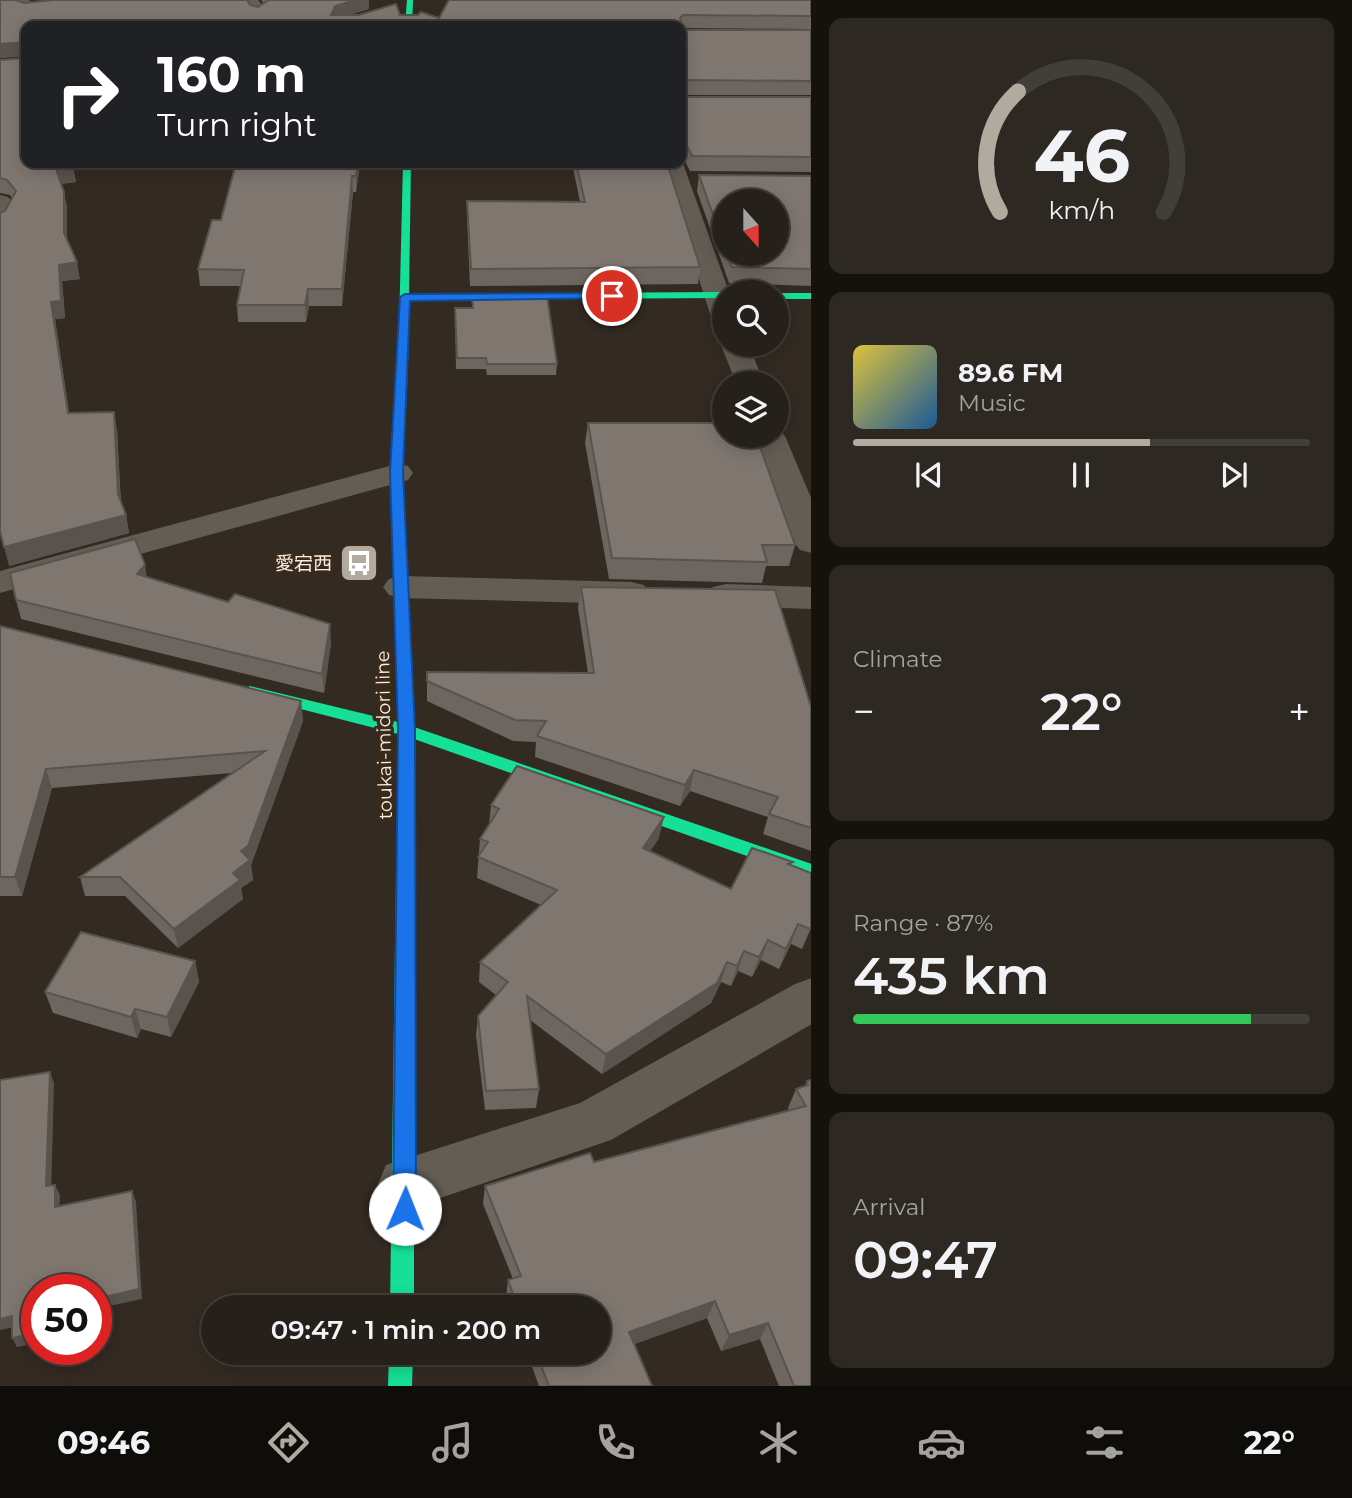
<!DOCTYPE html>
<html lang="en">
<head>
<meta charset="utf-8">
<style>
  body { margin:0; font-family:Montserrat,"Noto Sans JP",sans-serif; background:#2e2823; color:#f1f3f6; height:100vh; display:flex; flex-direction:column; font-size:26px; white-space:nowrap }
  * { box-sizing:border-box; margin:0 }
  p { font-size:23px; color:#a4a3a2 }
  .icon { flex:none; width:38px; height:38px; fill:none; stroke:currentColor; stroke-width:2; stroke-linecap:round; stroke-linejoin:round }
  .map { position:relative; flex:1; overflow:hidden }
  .panel { display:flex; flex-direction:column; gap:18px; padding:18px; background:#15120e; width:541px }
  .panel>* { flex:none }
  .banner { position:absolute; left:21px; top:21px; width:665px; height:147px; border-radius:14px; box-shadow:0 4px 18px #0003,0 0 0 2px #423e39; background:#202124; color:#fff; overflow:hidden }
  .needle { width:46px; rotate:159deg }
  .tools { position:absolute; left:712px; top:189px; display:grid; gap:14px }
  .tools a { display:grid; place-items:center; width:77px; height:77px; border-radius:50%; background:#26201a; box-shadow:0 4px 18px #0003,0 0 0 2px #423e39; font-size:35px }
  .speed { position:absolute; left:21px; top:1274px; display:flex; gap:14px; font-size:35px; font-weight:700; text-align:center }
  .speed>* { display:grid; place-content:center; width:91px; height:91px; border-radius:50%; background:#26201a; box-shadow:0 4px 18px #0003,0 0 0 2px #423e39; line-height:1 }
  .speed .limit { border:10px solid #d22; background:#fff; color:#111 }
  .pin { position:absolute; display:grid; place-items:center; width:60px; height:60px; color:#fff; margin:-30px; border:4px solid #fff; border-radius:50%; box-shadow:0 2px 7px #0007 }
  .me { position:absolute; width:77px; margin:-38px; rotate:1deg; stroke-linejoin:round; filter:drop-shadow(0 0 5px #0008) }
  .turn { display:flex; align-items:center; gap:24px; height:147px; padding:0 21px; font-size:32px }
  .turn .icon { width:91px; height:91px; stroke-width:2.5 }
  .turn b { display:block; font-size:49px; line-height:60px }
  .big { font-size:52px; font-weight:600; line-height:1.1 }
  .panel .tile { flex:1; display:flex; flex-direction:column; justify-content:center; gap:10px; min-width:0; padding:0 24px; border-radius:14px; background:#2e2823 }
  .panel .dial { align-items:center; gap:0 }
  .dial svg { height:182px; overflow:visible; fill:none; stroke:#423e39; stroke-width:7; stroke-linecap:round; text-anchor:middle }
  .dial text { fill:#f1f3f6; stroke:none }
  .song { display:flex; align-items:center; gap:21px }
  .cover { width:84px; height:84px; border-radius:10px; background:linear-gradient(135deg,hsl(50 70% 55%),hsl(210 70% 35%)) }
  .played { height:7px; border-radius:4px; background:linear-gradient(90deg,#b2a99f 65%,#423e39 65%) }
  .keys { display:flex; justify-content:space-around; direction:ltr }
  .heat { display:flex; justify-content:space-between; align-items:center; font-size:38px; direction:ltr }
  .charge { height:10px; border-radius:5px; background:linear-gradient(90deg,#34c759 87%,#423e39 0) }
  .trip { position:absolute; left:201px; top:1295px; width:410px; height:70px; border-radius:35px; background:#26201a; box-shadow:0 4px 18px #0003,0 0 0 2px #423e39; font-weight:600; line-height:70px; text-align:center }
  .dock { display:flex; height:112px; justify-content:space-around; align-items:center; background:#0f0d0a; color:#a4a3a2 }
  .dock .icon { width:49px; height:49px }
  .dock .on { color:#b2a99f }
  .dock b { font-size:32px; color:#f1f3f6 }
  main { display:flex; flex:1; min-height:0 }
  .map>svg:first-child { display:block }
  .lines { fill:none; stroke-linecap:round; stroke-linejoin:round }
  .street { fill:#635d54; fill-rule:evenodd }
  .fast { fill:#16e098; fill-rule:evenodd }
  .jam { fill:#f24e42; fill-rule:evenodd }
  .wall { fill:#6d6560; fill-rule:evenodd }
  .shaded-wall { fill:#59534e }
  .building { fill:#7f7670; stroke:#59534e; stroke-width:2 }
  .route { fill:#1a73e8; stroke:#114b97; stroke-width:2 }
  .labels { text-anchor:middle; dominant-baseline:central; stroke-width:7; stroke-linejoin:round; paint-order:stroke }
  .poi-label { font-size:19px; fill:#f7ede3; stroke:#3a2a1b; text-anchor:end }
  .street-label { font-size:19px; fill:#f7ede3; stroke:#3a2a1b }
</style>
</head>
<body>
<main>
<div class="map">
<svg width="812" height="1386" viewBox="0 0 812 1386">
  <rect width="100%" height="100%" fill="#332a22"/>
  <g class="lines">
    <g class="street">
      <polygon points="13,0 29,0 31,2 122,0 114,5 26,13 20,12"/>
      <polygon points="241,0 258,0 268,12 259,17 253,16"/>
      <polygon points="681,158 729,292 724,292 724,325 715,323 711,317 662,163 681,163"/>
      <polygon points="0,195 8,197 17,207 8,225 0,227"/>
      <polygon points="724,340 724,345 749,345 764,383 736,383 721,345"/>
      <polygon points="777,429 785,436 812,500 812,553 800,550 795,543 755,436 777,436"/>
      <polygon points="397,464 408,466 413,473 408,480 0,593 0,571"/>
      <polygon points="401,576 631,582 644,585 649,593 644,601 631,604 401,598 389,595 383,587 389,579"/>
      <polygon points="726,584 812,587 812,609 726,606 713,603 708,595 713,587"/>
      <polygon points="812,978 812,1024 611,1140 405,1210 386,1203 378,1184 386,1165 580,1103 795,984"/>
    </g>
    <g class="fast">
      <polygon points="407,0 413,0 412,26 405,26"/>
      <polygon points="403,163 411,163 409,294 724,292 724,298 409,300 408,367 402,370 398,369"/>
      <rect x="777" y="293" width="35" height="6"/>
      <polygon points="401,574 408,579 414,727 812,864 812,879 414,739 414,1307 390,1307 398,734 250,696 242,691 250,686 398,722 394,579"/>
      <polygon points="389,1353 413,1353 412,1386 388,1386"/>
    </g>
    <polygon class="jam" points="402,364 408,367 403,473 408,579 401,584 394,579 391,473 396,367"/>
  </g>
  <g class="wall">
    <polygon points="261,0 369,0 369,9 349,15 400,15 439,18 811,0 811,29 682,28 683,30 811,30 811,95 681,95 681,26 26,26 26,163 73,167 76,182 61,184 67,207 67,240 80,279 62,281 65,318 55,319 69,413 117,430 121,502 126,515 129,533 9,566 5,211 12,198 10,195 0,193 0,60 25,58 25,56 0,58 24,3 250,5 258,7 264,3"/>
    <polygon points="681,95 683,97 811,97 811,172 690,171 682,155 681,157"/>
    <polygon points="236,163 360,163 356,192 353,192 342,306 309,306 306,322 238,322 237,305 240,286 200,286 198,269 221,220"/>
    <polygon points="572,163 667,163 700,267 698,284 470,286 467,217 467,201 580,202"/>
    <path d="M699,175L811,176V286L729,283L697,191ZM724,201L777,254H724Z"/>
    <polygon points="472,297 557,364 556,375 487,375 486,369 456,369 455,308 472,308"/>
    <polygon points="588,423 795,545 789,566 766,566 762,583 609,579 585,443"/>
    <polygon points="147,577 331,643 324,693 21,619 16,600"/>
    <polygon points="581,587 811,707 811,851 763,834 768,817 690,791 680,806 535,757 536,742 513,741 427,701 427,672 588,673 578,608"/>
    <polygon points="0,626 301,701 303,721 251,865 253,880 241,888 243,899 178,948 125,896 85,896 80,877 232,773 52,788 22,896 0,896"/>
    <polygon points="491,805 659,838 650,851 731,889 792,865 811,928 802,949 791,944 779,969 761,960 752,977 738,971 731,986 721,982 711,1003 602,1074 530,1020 539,1089 536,1108 485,1110 476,1035 478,1016 496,995 479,982 480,962 541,905 477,878 480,839 489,825"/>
    <polygon points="195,961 199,982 171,1037 141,1029 137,1038 53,1013 45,992"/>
    <polygon points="811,1080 811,1386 779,1386 760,1339 721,1351 707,1318 634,1344 652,1386 539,1386 527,1353 598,1353 598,1307 510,1307 506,1297 508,1280 513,1279 483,1204 485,1186 594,1162 789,1110 788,1108 796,1089 805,1086 807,1081"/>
  </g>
  <g class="shaded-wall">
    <polygon points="356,0 369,0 369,9 335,19 331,15 335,6"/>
    <polygon points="25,42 26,56 0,58 0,44"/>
    <polygon points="684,140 682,155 681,157 681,145"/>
    <polygon points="358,163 360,163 356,192 356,176"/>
    <polygon points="73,167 76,182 59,184 56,169"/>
    <polygon points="352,176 353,192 342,306 342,289"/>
    <polygon points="64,192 67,207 67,249 64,233"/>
    <polygon points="77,262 80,279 62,281 65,318 55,319 72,431 51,302 59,265"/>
    <polygon points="308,289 309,306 306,322 305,305"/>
    <polygon points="114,412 117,430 121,513 118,494"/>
    <polygon points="126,515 129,533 9,566 4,547"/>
    <polygon points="145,565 148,584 137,574"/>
    <polygon points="330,624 331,643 324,693 322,674"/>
    <polygon points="301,701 303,721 251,865 253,880 241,888 243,899 178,948 174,929 233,873"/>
    <polygon points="46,769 52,788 22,896 15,877"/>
    <polygon points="694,770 690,791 680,806 685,785"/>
    <polygon points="664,817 659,838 639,869 643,848"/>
    <polygon points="798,924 791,944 779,969 786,949"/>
    <polygon points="768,940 761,960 752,977 759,957"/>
    <polygon points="744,951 738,971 731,986 737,966"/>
    <polygon points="195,961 199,982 171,1037 167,1017"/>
    <polygon points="727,962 721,982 711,1003 602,1074 606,1054"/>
    <polygon points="135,1009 141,1029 137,1038 131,1017"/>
    <polygon points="50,1072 54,1083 51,1197 46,1186"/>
    <polygon points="55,1185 60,1195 59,1217 55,1207"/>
    <polygon points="132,1191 136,1202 142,1299 96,1309 96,1299"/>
    <polygon points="715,1301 707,1318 624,1348 629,1332"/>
    <polygon points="12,1316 18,1326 0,1330 0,1319"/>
    <polygon points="768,1323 760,1339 721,1351 729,1335"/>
    <polygon points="37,1333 37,1343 17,1347 12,1338"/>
  </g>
  <g class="building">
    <polygon points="0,0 15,0 24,3 53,0 247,0 250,5 258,7 269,0 356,0 335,6 331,15 359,15 396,4 400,15 418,15 421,12 439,18 449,0 811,0 811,16 683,15 680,18 683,30 811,30 811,81 683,80 681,82 681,26 26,26 26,163 71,163 73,167 56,169 64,192 64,233 77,262 59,265 61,301 51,302 68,413 114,412 118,494 126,515 4,547 0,531 0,213 5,211 16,191 7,180 0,178 0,60 25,58 25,42 0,44"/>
    <polygon points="681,95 683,97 811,97 811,157 692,156 684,140 681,145"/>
    <polygon points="236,163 358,163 356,176 352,176 342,289 308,289 305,305 237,305 244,270 198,269 212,220 221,220"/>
    <polygon points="576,163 667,163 700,267 471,269 467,201 585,202"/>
    <polygon points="699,175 811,176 811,269 732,267 727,254 777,254 777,201 724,201 724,246"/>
    <polygon points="547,296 557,364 487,364 486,358 457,358 455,308 473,308 472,297"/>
    <polygon points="588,423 724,423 724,436 756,436 795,545 762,545 767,562 612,558"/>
    <polygon points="135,539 145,565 137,574 228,602 235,594 330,624 322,674 16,600 10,573"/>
    <polygon points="581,587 775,590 811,707 811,828 769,814 778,797 694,770 685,785 537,736 546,721 515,720 427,681 427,672 594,673"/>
    <polygon points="0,626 301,701 248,846 241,851 250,860 233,873 240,880 174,929 120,877 80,877 265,751 46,769 15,877 0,877"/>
    <polygon points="517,766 664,817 643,848 731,889 752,848 793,862 788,864 811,873 811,926 810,929 798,924 786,949 768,940 759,957 744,951 737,966 727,962 717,983 606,1054 527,996 539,1089 486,1091 478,1016 508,982 480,962 557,890 478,857 488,842 480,839 499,809 491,805"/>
    <polygon points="81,932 195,961 167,1017 135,1009 131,1017 45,992"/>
    <polygon points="50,1072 46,1186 55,1185 55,1207 132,1191 139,1289 96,1299 96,1290 37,1290 37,1333 12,1338 12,1316 0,1319 0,1080"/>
    <polygon points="811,1080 811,1386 794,1386 768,1323 729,1335 715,1301 629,1332 652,1386 549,1386 536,1353 598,1353 598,1307 518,1307 508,1280 521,1276 485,1186 590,1153 594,1162 806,1106 796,1089 808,1085 807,1081"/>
  </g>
  <polygon class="route" points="612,293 616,294 616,298 410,301 403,472 415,730 416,1209 413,1217 405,1220 397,1217 393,1209 398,730 390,472 400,297 405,294"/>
  <defs>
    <g id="bus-square" transform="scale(2.0125)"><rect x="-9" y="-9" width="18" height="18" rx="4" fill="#b2a99f" stroke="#3a2a1b"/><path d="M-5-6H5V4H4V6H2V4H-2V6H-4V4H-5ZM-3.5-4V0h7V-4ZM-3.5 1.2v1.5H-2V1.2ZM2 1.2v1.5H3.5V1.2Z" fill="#fff"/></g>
  </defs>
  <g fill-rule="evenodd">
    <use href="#bus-square" x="359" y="563"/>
  </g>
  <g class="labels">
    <g class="poi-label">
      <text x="332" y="563">愛宕西</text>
    </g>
    <g class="street-label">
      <text transform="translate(384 735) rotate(-91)">toukai-midori line</text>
    </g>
  </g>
</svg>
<div class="tools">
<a><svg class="needle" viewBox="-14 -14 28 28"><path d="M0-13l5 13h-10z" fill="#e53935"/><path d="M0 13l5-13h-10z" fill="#a4a3a2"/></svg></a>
<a><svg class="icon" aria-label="search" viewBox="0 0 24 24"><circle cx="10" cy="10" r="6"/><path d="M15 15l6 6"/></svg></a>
<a><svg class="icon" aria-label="layers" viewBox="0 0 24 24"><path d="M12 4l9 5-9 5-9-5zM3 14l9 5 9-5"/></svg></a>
</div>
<div class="speed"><div class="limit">50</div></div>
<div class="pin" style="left:612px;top:296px;background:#d93025"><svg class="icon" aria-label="arrive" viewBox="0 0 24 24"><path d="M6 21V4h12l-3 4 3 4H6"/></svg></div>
<svg class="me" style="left:405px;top:1209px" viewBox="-20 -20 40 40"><circle r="19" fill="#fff"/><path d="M0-13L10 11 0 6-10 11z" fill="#1a73e8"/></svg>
<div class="trip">09:47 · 1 min · 200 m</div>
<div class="banner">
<div class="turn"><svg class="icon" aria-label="right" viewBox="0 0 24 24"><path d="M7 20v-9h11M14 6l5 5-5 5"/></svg><div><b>160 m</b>Turn right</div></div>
</div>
</div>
<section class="panel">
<div class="tile dial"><svg viewBox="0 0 100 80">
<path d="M14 69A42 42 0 1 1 86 69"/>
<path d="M14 69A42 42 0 0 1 22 16" stroke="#b2a99f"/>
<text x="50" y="56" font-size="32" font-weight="700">46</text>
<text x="50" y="72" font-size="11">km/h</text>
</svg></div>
<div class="tile">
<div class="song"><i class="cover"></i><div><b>89.6 FM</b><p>Music</p></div></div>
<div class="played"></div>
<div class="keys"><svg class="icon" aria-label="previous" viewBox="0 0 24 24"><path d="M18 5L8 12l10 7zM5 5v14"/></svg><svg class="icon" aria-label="pause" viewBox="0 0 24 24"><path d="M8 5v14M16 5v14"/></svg><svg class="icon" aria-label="next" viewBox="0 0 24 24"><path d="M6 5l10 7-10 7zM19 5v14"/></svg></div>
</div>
<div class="tile"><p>Climate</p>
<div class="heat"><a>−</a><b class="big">22°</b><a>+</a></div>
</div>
<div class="tile"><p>Range · 87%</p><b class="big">435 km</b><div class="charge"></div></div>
<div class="tile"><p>Arrival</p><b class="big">09:47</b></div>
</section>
</main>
<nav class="dock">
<b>09:46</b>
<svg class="icon on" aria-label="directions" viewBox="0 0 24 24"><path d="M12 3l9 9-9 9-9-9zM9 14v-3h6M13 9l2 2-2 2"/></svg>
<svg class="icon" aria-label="music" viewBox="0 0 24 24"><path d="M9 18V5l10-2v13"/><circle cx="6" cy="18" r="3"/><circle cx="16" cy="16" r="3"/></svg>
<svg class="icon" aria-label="phone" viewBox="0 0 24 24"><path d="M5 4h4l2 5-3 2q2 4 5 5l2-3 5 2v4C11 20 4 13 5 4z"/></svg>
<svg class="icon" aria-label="climate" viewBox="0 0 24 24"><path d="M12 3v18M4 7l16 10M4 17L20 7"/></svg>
<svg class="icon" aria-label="car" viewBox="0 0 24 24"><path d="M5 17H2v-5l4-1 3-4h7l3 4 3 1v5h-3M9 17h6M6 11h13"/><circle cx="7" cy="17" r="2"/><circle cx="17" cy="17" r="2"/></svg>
<svg class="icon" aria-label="filters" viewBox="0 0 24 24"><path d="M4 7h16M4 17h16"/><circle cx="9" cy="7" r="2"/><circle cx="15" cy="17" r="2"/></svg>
<b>22°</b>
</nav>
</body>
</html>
